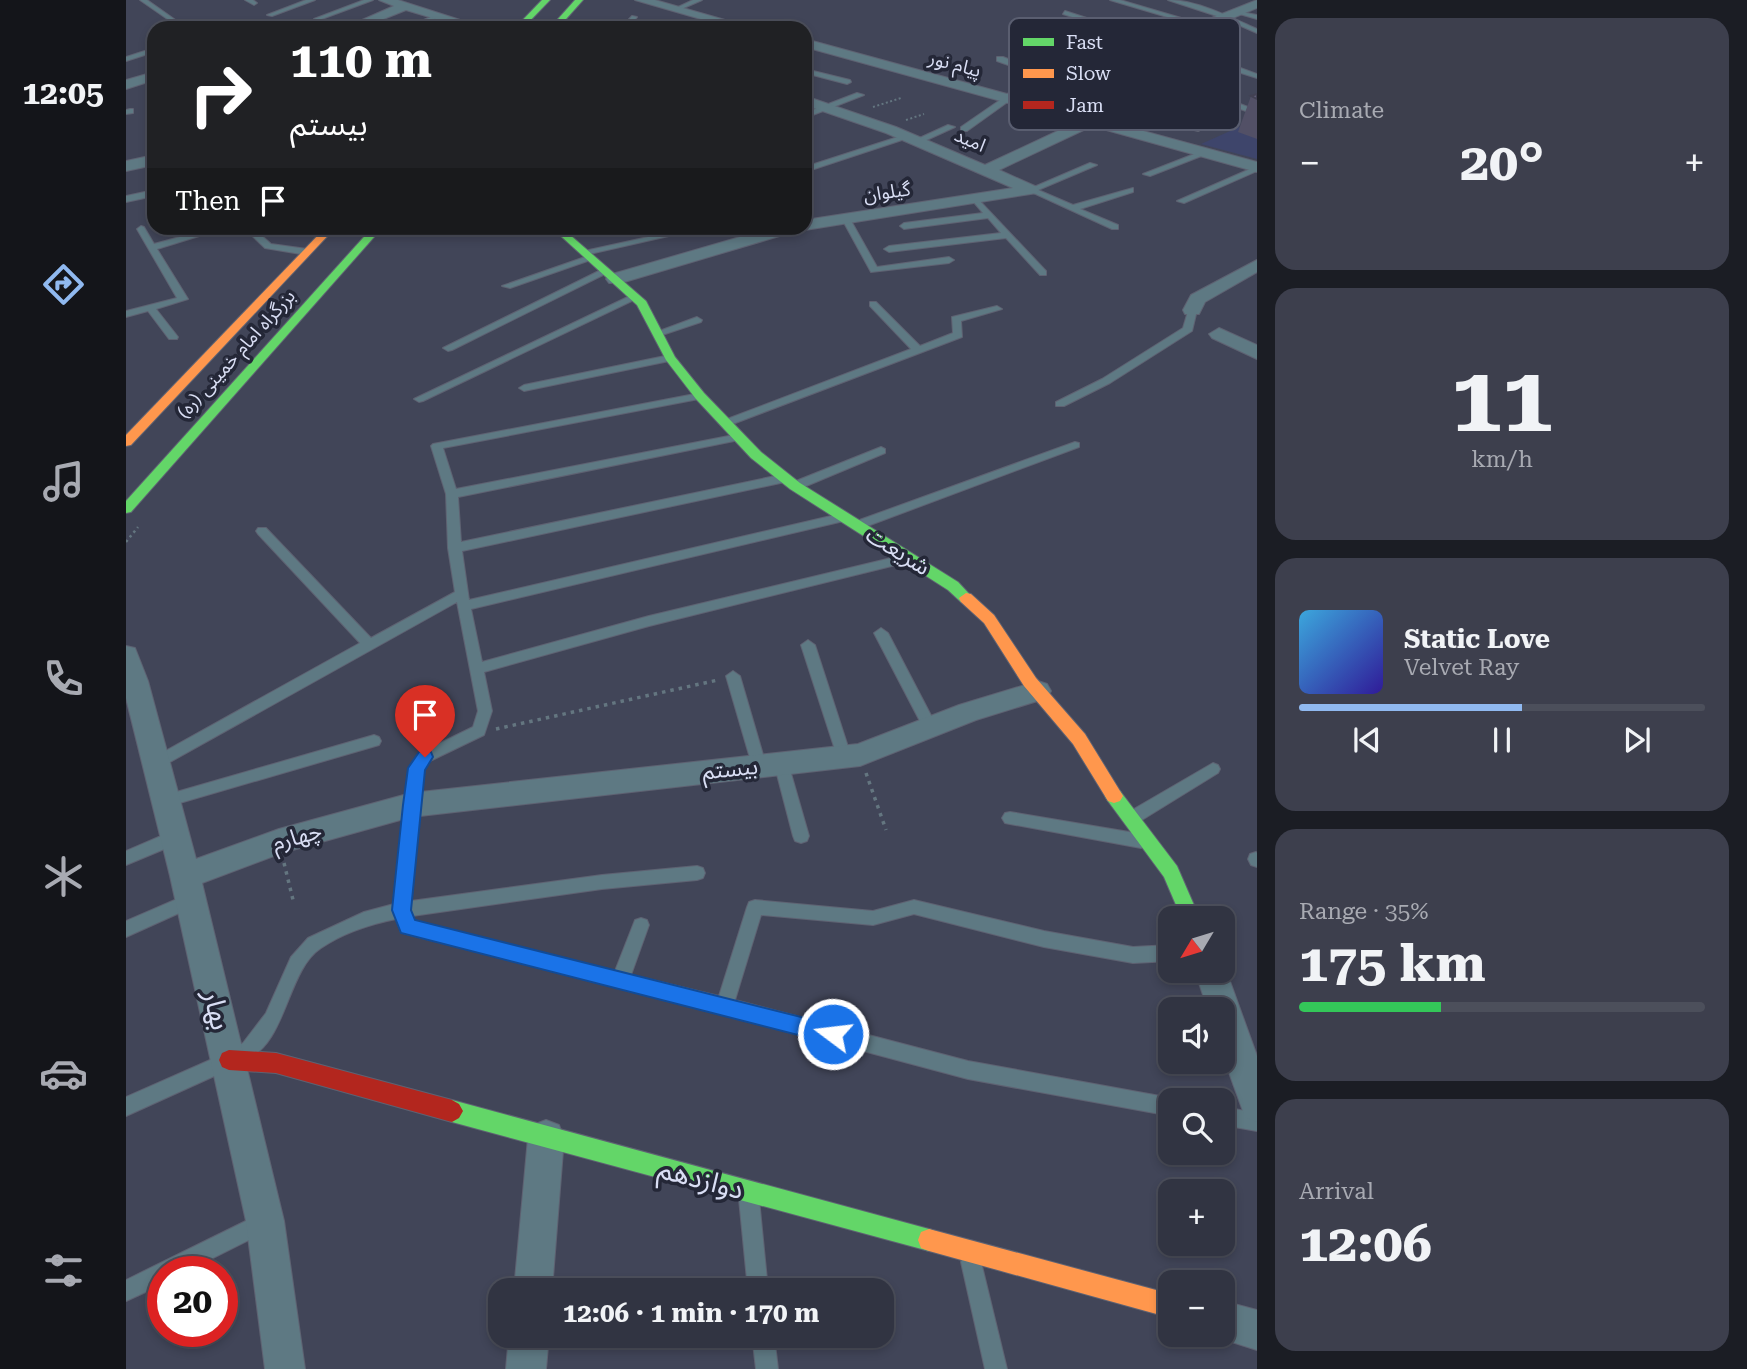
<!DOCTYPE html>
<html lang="en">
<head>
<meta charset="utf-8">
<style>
  body { margin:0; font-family:"Roboto Serif","Noto Sans Arabic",serif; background:#3d3f4d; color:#f1f3f6; height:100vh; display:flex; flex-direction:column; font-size:26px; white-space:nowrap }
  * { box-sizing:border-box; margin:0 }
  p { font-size:23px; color:#a8aab2 }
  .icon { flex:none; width:38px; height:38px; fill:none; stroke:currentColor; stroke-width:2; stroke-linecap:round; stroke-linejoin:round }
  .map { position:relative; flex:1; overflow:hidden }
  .details { display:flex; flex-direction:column; gap:18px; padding:18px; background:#1b1d24; width:490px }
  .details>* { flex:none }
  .hud { position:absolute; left:21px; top:21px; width:665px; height:214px; border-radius:21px; box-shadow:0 4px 10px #0003,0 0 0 2px #4c4f5b; background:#202124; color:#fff; overflow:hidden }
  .needle { width:46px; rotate:232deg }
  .tools { position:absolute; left:1032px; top:906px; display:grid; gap:14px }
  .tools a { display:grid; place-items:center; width:77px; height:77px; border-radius:14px; background:#313442; box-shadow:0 4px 10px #0003,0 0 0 2px #4c4f5b; font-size:35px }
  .speed { position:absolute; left:21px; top:1256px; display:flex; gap:14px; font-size:35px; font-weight:700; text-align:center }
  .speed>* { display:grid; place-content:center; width:91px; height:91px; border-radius:50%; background:#313442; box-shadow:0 4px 10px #0003,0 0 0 2px #4c4f5b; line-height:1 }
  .speed .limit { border:10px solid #d22; background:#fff; color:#111 }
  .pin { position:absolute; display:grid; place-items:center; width:60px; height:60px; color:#fff; margin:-72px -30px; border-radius:50% 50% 50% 0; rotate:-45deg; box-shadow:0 0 7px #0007 }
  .pin .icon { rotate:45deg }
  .me { position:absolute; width:77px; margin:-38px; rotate:285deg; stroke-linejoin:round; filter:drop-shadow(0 0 5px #0008) }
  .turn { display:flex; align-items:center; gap:24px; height:147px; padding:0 28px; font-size:32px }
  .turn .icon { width:91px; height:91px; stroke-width:2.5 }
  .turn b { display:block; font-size:49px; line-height:60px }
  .then { display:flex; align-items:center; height:66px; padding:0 28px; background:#0003; gap:14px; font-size:26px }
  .big { font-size:52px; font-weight:700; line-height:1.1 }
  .details .widget { flex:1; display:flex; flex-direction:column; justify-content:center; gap:10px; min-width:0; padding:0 24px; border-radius:21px; background:#3d3f4d }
  .details .dial { align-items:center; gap:0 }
  .dial b { font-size:91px; line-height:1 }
  .song { display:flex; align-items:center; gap:21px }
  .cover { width:84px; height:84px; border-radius:10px; background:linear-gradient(135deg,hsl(200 70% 55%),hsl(250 70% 35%)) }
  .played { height:7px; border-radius:4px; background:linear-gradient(90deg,#90b9f0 55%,#4c4f5b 55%) }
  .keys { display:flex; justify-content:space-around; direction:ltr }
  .heat { display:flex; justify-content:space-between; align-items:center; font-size:38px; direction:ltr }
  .charge { height:10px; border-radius:5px; background:linear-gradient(90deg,#34c759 35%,#4c4f5b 0) }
  .trip { position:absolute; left:362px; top:1278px; width:406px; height:70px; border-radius:21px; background:#313442; box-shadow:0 4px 10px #0003,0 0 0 2px #4c4f5b; font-weight:700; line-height:70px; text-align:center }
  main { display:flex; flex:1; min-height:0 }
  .tab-bar { display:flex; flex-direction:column; width:126px; justify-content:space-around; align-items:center; background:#14151a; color:#a8aab2 }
  .tab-bar .icon { width:49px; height:49px }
  .tab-bar .current { color:#90b9f0 }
  .tab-bar b { font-size:32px; color:#f1f3f6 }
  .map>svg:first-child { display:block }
  .built { fill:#3e456b }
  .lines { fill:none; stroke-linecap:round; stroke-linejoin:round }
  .lane-casing { stroke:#5e6272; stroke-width:2 }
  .street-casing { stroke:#5e6272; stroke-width:2 }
  .fast-casing { stroke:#5e6272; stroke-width:2 }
  .slow-casing { stroke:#5e6272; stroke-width:2 }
  .jam-casing { stroke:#5e6272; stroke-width:2 }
  .path-far2 { stroke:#647680; stroke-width:2; stroke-dasharray:2 2.5; stroke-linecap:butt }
  .path-far1 { stroke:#647680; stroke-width:2.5; stroke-dasharray:2.5 3.5; stroke-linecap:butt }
  .path { stroke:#647680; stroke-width:3.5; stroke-dasharray:3.5 5; stroke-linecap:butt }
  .lane { fill:#5e7983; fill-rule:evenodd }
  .street { fill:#5e7983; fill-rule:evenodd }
  .fast { fill:#63d668; fill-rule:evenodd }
  .slow { fill:#ff974d; fill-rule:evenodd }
  .jam { fill:#b3261e; fill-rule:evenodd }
  .wall { fill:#525066 }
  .building { fill:#5f5d77; stroke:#424153; stroke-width:2 }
  .route { fill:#1a73e8; stroke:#114b97; stroke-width:2 }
  .labels { text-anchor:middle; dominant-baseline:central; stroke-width:7; stroke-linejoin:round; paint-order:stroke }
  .far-street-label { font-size:19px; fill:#d9def4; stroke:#242737 }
  .street-label { font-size:23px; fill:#d9def4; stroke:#242737 }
  .near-street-label { font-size:28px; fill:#d9def4; stroke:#242737 }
  .key { fill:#242737; stroke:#5a5e70; stroke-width:2 }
  .key-label { font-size:19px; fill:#d9def4 }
</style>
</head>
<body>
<main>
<nav class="tab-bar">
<b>12:05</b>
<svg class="icon current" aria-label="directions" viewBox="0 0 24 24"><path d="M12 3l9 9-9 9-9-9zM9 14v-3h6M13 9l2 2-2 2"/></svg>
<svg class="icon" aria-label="music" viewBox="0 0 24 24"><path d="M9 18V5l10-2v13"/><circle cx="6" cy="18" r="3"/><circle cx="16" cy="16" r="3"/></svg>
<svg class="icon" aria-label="phone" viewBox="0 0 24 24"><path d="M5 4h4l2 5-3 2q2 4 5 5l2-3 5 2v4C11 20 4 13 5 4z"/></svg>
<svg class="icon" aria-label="climate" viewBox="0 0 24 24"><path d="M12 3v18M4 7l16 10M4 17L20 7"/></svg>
<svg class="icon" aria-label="car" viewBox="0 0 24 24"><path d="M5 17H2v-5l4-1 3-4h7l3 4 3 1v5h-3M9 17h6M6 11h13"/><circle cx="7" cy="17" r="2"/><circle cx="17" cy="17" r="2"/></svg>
<svg class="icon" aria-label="filters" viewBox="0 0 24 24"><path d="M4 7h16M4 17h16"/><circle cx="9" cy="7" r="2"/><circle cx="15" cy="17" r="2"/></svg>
</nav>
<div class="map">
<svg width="1131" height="1369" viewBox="0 0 1131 1369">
  <rect width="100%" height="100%" fill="#414558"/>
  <polygon class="built" points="1131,119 1131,159 1075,144"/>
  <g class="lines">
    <g class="lane-casing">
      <g id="lane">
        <polygon points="14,0 21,0 55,24 50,25"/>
        <polygon points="119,0 127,0 131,3 128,5"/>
        <polygon points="180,0 189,0 146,16 141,15"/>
        <polygon points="238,0 247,0 193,20 188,19"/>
        <polygon points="567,0 576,0 553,10 548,9"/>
        <polygon points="984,0 994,0 1079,25 1110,48 1105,49 1075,27"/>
        <path d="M1042,0C1071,0 1104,17 1131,29V33L1097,18Z"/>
        <polygon points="939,11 1035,42 1036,43 1031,44 937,14"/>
        <polygon points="1110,11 1131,15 1131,19 1110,13"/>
        <polygon points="310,15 315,16 287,28 278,28"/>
        <polygon points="506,16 511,17 502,28 495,28"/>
        <polygon points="129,24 131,27 118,28 119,27"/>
        <polygon points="901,34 905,34 988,61 981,63 901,36"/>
        <polygon points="1025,45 1098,62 1131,74 1131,78 1093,66 1023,48"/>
        <polygon points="28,48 28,52 0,61 0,57"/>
        <polygon points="871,57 877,57 937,80 930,82 871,61"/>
        <polygon points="974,63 1065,85 1127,109 1120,111 1059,89 971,67"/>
        <polygon points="679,69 724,80 725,82 721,84 679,73"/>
        <polygon points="914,85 1075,127 1076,129 1072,131 911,89 910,87"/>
        <polygon points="731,93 738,95 679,118 679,113"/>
        <polygon points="880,96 887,98 841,131 835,131 835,127"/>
        <polygon points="4,109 7,109 7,113 0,114 0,110"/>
        <polygon points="822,125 829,127 794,143 787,141"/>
        <polygon points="778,135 785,137 679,172 679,167"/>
        <polygon points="1076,151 1083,153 1024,176 1017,174"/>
        <polygon points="964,163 971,165 912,190 947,205 1007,188 1007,192 954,209 992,225 992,229 986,229 901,190"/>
        <polygon points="1131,166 1131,171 1058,203 1051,201"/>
        <polygon points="28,190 28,196 0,202 0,196"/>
        <polygon points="850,197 920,271 920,275 914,275 880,238 763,252 758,249 763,246 875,233 862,218 778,229 774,226 778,223 857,213 846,200"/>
        <polygon points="720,216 724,219 751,267 823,257 828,260 823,263 745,272 716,219"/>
        <polygon points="15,226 18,227 28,244 87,228 99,228 31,249 62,299 30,309 52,337 51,339 43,339 22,311 0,317 0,311 51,298 11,229"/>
        <polygon points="118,228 127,228 145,244 181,249 186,252 181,255 139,248"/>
        <polygon points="563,228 578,228 459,255 454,252"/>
        <polygon points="462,256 470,258 384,288 376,286"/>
        <polygon points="477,269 485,271 326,350 322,351 317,348"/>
        <polygon points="506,295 514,297 297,401 293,402 288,399"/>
        <polygon points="744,302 750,302 794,346 827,333 826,317 871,306 876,309 835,321 836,337 604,425 596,425 596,421 785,349 744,306"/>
        <polygon points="1063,308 1071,310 1066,331 984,383 938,406 930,406 930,402 976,379 1057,328"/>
        <polygon points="571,317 576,320 575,322 533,336 528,333"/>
        <polygon points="544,355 548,356 548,360 398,391 393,388 398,385"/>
        <path d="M574,393L578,394V398L317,448L330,489L613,434L619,437L613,440L332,497L335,542L659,474L665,478L659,482L336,551L343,600L718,513L724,517L722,520L345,609L356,662L523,616L782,554L788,558L782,562L523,626L358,672L366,711L358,735L304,761L298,769L285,901L476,875L571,866L577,868L579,873L577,878L571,880L476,889L286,916L288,921L489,971L509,920L515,918L521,920L523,925L505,975L593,996L621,907L623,902L629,900L747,911L788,900L918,931L1007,947L1045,945V961L1007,963L918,947L788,914L747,925L635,915L609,1000L842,1061L1045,1098L1052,1101H1045V1116L842,1079L599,1014L281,934L275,932L270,919C245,924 217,933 195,948C160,971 162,1043 118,1061L112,1058L109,1052L112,1046L117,1043L140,1013L165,957L182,938L238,912L268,904L284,768L294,753L347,727L352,711L331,602L35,767H25L23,763L25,759L234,643L132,534L130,531L132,528H140L245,638L329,592L322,548L320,494L305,446L307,444Z"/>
        <polygon points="949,442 953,443 953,447 736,528 728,528 726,525 728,522"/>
        <polygon points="755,447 759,449 759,453 673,489 665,489 663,486 665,483"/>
        <polygon points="755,628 762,633 811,727 809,731 799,731 797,727 748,633"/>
        <polygon points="682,640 689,645 725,756 723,760 713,760 711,756 675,645"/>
        <polygon points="607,671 614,676 640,765 638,769 628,769 626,765 600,676"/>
        <polygon points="248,735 253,737 255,741 253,745 40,807 35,805 32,801 35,797 40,795"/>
        <polygon points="655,757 660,759 662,763 683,836 681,841 675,843 669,841 667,836 648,763 650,759"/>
        <polygon points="1087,763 1092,765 1094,769 1092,773 1011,823 1006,824 1001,823 998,818 1001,813"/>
        <polygon points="884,812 1015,834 1021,836 1023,841 1021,846 1015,848 884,824 879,823 876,818 879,813"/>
        <polygon points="49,830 55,832 57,837 55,842 0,865 0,851"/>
        <polygon points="1130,852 1131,853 1131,867 1125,865 1122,859 1124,854"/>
        <polygon points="65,893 71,895 73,900 71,905 0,937 0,921"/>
        <polygon points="100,1053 106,1056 109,1062 106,1068 0,1116 0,1097"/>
        <polygon points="1097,1107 1131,1113 1131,1131 1097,1125"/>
        <polygon points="623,1189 630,1192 633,1199 642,1290 622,1290 613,1199 616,1192"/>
        <polygon points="138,1212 145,1215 148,1222 145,1229 59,1272 37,1272 37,1284 0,1301 0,1280"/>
        <polygon points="845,1252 852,1255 855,1262 881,1369 859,1369 835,1262 838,1255"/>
        <polygon points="626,1335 648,1335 652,1369 630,1369"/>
      </g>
    </g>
    <g class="street-casing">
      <g id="street">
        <polygon points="253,0 272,0 359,28 340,28 280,10 235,28 218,28 268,6"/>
        <polygon points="509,0 529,0 627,28 606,28"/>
        <polygon points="1131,0 1131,8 1030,50 896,98 1131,162 1131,172 966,126 873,170 911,187 913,190 911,193 679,230 672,228 679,228 679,220 887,188 760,133 679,105 679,96 770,127 859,165 951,122 679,47 679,39 881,94 1020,44"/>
        <polygon points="28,72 28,80 0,89 0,80"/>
        <polygon points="28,155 28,165 0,171 0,161"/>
        <polygon points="645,228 669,228 667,232 495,283 483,283 480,279 483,275"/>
        <polygon points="1131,260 1131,272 1079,302 1073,314 1059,314 1057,310 1065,295"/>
        <polygon points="1093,328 1131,345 1131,359 1086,338 1083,334"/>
        <polygon points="0,646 9,648 22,681 70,859 153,829 285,793 732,744 833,705 912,681 921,684 925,691 921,698 850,720 734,766 285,817 156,853 76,883 158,1221 179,1369 139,1369 120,1221 44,876 0,698"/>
        <polygon points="1097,962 1131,1056 1131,1122 1119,1117 1097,1056 1097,1010 1082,1010 1069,971 1097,971"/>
        <polygon points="420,1120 433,1125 438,1138 426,1290 388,1290 402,1138 407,1125"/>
        <polygon points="1097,1301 1131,1310 1131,1350 1084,1335 1097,1335"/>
        <polygon points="383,1335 423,1335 420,1369 380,1369"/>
      </g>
    </g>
    <g class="fast-casing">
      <g id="fast">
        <polygon points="416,0 424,0 397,28 389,28"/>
        <polygon points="449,0 457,0 432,28 424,28"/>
        <polygon points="246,228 256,228 5,512 0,513 0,501"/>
        <polygon points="426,228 436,228 520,301 549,357 578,393 635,452 674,483 832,582 847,598 845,602 835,602 822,590 664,489 625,458 570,399 540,360 511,305"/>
        <polygon points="988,789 994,791 1051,866 1074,919 1056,919 1038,877 982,801 979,796 982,791"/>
        <polygon points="326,1100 803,1229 811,1232 814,1240 811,1248 803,1251 326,1122 319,1118 315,1111 319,1104"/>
      </g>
    </g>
    <g class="slow-casing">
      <g id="slow">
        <polygon points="199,228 209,228 5,445 0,446 0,435"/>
        <polygon points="840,593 845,594 868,615 910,678 959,734 994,791 997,796 994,801 988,803 982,801 947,744 898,686 858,623 835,602 833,598"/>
        <polygon points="803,1229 1045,1294 1045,1318 803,1251 795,1248 792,1240 795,1232"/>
      </g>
    </g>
    <g class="jam-casing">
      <polygon id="jam" points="103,1050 150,1053 326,1100 333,1104 337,1111 333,1118 326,1122 150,1073 103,1070 96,1067 93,1060 96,1053"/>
    </g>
    <g class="path-far2">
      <polyline points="747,107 775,98"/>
      <polyline points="780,120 798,114"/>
    </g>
    <polyline class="path-far1" points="0,542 12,527"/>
    <g class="path">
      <polyline points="370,729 592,680"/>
      <polyline points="740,773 760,830"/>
      <polyline points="158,863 168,904"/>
    </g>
    <use href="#lane" class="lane"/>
    <use href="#street" class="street"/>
    <use href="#fast" class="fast"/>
    <use href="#slow" class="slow"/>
    <use href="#jam" class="jam"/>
  </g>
  <polygon class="wall" points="1131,94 1131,139 1112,132 1125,96"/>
  <polygon class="building" points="1131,94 1131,99 1125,96"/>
  <polygon class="route" points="299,750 305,752 307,757 299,770 285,910 289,920 707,1025 714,1028 717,1034 714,1041 707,1044 275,933 266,910 277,805 282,768 293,752"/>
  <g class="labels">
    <g class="far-street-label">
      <text transform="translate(829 64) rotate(15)">پیام نور</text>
      <text transform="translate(844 140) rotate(23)">امید</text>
      <text transform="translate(761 192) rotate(-8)">گیلوان</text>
      <text transform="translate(110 354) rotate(-48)">بزرگراه امام خمینی (ره)</text>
    </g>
    <g class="street-label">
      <text transform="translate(772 551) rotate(32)">شریعت</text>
      <text transform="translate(604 769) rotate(-6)">بیستم</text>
      <text transform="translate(171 837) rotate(-16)">چهارم</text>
    </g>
    <g class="near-street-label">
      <text transform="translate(91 1010) rotate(77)">بهار</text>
      <text transform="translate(575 1179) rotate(15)">دوازدهم</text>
    </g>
  </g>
  <rect x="883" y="18" width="231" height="112" rx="10" class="key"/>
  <rect x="897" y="38" width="31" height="8" fill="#63d668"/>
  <rect x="897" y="69" width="31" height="9" fill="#ff974d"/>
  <rect x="897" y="101" width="31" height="8" fill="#b3261e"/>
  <g class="key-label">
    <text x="940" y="49">Fast</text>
    <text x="940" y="80">Slow</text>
    <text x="940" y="112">Jam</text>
  </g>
</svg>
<div class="tools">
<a><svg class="needle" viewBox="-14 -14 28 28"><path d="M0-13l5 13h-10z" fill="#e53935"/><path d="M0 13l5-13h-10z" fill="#a8aab2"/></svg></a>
<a><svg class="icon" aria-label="sound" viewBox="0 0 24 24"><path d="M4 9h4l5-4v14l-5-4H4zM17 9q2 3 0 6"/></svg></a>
<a><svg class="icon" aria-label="search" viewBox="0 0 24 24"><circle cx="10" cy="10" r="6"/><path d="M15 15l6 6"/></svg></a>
<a>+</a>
<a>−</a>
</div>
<div class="speed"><div class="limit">20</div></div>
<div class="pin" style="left:299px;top:757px;background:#d93025"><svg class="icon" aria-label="arrive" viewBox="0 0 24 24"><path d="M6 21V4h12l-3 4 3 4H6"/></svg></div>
<svg class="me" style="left:707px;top:1034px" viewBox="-20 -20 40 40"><circle r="17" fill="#1a73e8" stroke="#fff" stroke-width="3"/><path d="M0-11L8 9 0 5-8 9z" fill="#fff"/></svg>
<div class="trip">12:06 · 1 min · 170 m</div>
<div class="hud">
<div class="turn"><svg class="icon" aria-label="right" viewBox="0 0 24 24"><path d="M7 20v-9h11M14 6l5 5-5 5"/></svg><div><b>110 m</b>بیستم</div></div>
<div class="then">Then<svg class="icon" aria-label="arrive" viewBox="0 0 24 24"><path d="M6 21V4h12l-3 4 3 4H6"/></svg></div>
</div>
</div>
<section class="details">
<div class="widget"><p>Climate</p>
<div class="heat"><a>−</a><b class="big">20°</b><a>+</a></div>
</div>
<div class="widget dial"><b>11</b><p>km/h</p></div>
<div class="widget">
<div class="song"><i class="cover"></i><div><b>Static Love</b><p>Velvet Ray</p></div></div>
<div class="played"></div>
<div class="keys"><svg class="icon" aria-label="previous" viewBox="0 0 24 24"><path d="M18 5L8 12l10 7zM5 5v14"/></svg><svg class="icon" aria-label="pause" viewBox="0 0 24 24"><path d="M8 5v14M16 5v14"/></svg><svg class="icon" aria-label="next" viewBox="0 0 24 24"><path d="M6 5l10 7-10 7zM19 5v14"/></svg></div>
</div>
<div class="widget"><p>Range · 35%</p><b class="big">175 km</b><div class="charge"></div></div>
<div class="widget"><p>Arrival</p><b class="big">12:06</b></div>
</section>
</main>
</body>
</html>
